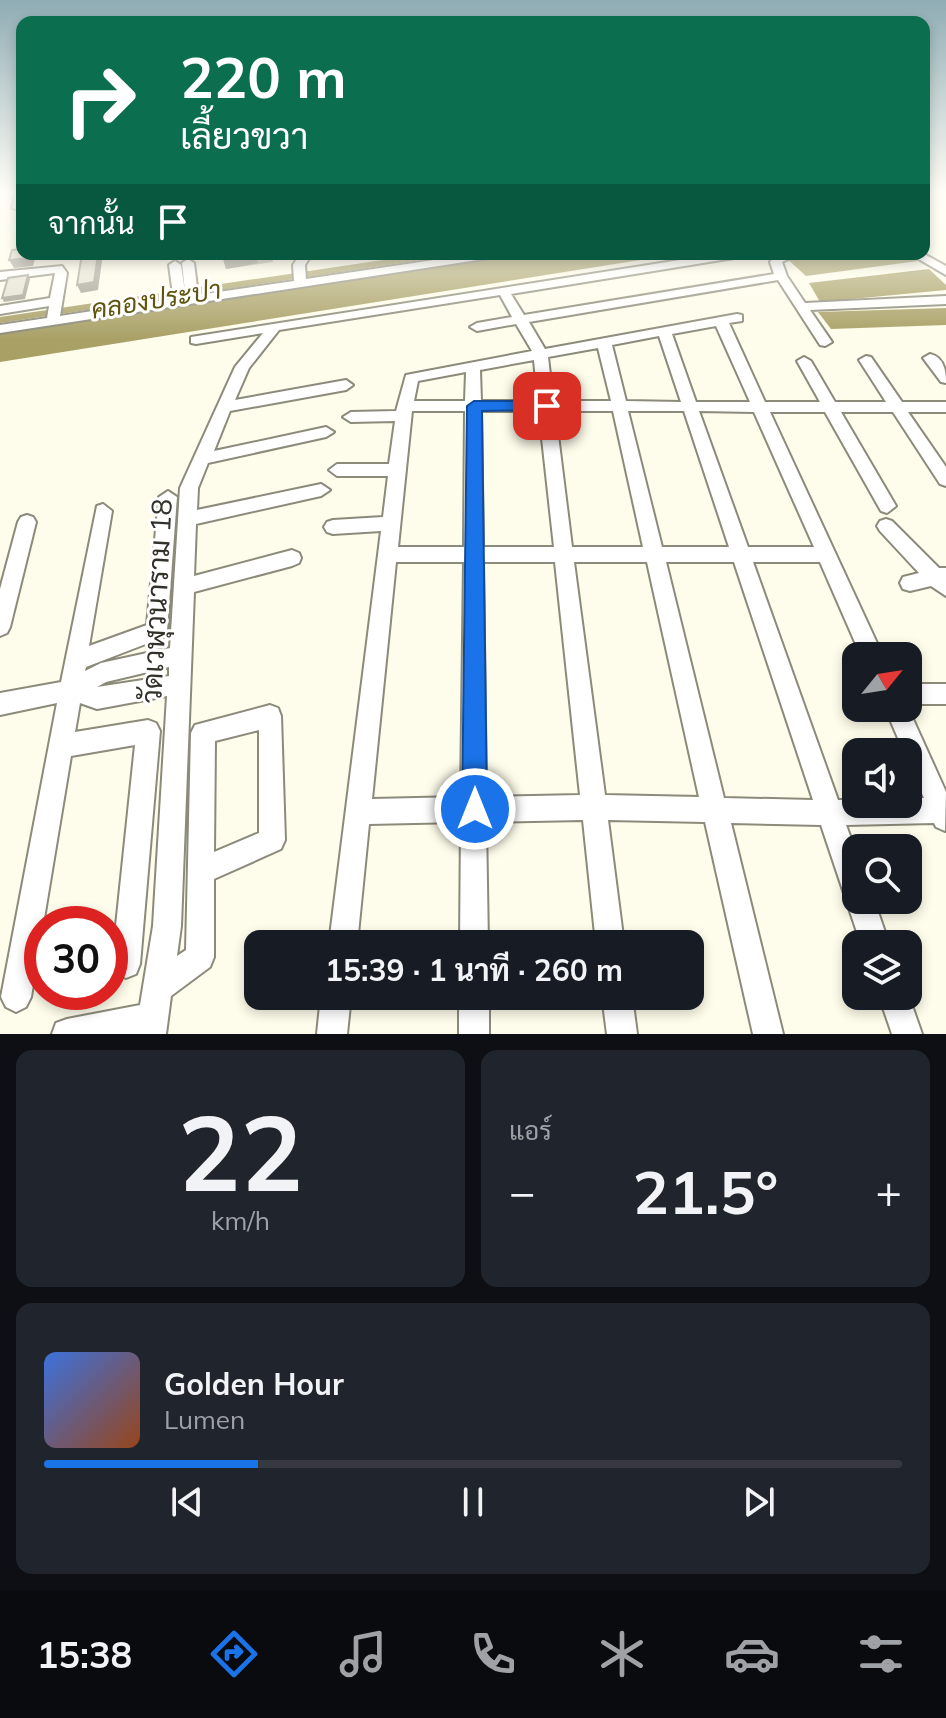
<!DOCTYPE html>
<html lang="th">
<head>
<meta charset="utf-8">
<style>
  body { margin:0; font-family:Mulish,Sarabun,sans-serif; background:#20242c; color:#f1f3f6; height:100vh; display:flex; flex-direction:column; font-size:30px; white-space:nowrap }
  * { box-sizing:border-box; margin:0 }
  p { font-size:26px; color:#9ea1a6 }
  .icon { flex:none; width:44px; height:44px; fill:none; stroke:currentColor; stroke-width:2; stroke-linecap:round; stroke-linejoin:round }
  .map { position:relative; height:1034px; overflow:hidden }
  .side { display:flex; flex-direction:column; gap:16px; padding:16px; background:#0d0f14; flex:1 }
  .side>* { flex:none }
  .top-card { position:absolute; left:16px; top:16px; width:914px; height:244px; border-radius:16px; box-shadow:0 4px 12px #0003; background:#0b6e4f; color:#fff; overflow:hidden }
  .needle { width:52px; rotate:60deg }
  .fabs { position:absolute; left:842px; top:642px; display:grid; gap:16px }
  .fabs a { display:grid; place-items:center; width:80px; height:80px; border-radius:16px; background:#171b24; box-shadow:0 4px 12px #0003; font-size:40px }
  .speed { position:absolute; left:24px; top:906px; display:flex; gap:16px; font-size:40px; font-weight:700; text-align:center }
  .speed>* { display:grid; place-content:center; width:104px; height:104px; border-radius:50%; background:#171b24; box-shadow:0 4px 12px #0003; line-height:1 }
  .speed .limit { border:12px solid #d22; background:#fff; color:#111 }
  .pin { position:absolute; display:grid; place-items:center; width:68px; height:68px; color:#fff; margin:-34px; border-radius:16px; box-shadow:0 4px 12px #0006 }
  .me { position:absolute; width:88px; margin:-44px; rotate:0deg; stroke-linejoin:round; filter:drop-shadow(0 0 6px #0008) }
  .turn { display:flex; align-items:center; gap:28px; height:168px; padding:0 32px; font-size:36px }
  .turn .icon { width:104px; height:104px; stroke-width:2.5 }
  .turn b { display:block; font-size:56px; line-height:68px }
  .then { display:flex; align-items:center; height:76px; padding:0 32px; background:#0003; gap:16px; font-size:30px }
  .big { font-size:60px; font-weight:700; line-height:1.1 }
  .side .widget { flex:1; display:flex; flex-direction:column; justify-content:center; gap:12px; min-width:0; padding:0 28px; border-radius:16px; background:#20242c }
  .side .dial { align-items:center; gap:0 }
  .dial b { font-size:104px; line-height:1 }
  .song { display:flex; align-items:center; gap:24px }
  .cover { width:96px; height:96px; border-radius:12px; background:linear-gradient(135deg,hsl(220 70% 55%),hsl(20 70% 35%)) }
  .played { height:8px; border-radius:4px; background:linear-gradient(90deg,#1a73e8 25%,#363941 25%) }
  .keys { display:flex; justify-content:space-around; direction:ltr }
  .heat { display:flex; justify-content:space-between; align-items:center; font-size:44px; direction:ltr }
  .side .tiles { flex:1; display:grid; gap:16px; grid-template-columns:1fr 1fr }
  .widget:last-child { grid-column:span 2 }
  .trip { position:absolute; left:244px; top:930px; width:460px; height:80px; border-radius:16px; background:#171b24; box-shadow:0 4px 12px #0003; font-weight:700; line-height:80px; text-align:center }
  .tab-bar { display:flex; height:128px; justify-content:space-around; align-items:center; background:#090b0e; color:#9ea1a6 }
  .tab-bar .icon { width:56px; height:56px }
  .tab-bar .active { color:#1a73e8 }
  .tab-bar b { font-size:36px; color:#f1f3f6 }
  .map>svg:first-child { display:block }
  .water { fill:#a9a066 }
  .lines { fill:none; stroke-linecap:round; stroke-linejoin:round }
  .canal { fill:#a9a066; fill-rule:evenodd }
  .minor-casing { stroke:#8c8a7a; stroke-width:4 }
  .minor { fill:#fff; fill-rule:evenodd }
  .wall { fill:#c4c2b3 }
  .shaded-wall { fill:#a09e92 }
  .building { fill:#e4e1d0; stroke:#a09e92; stroke-width:2 }
  .route { fill:#1a73e8; stroke:#114b97; stroke-width:2 }
  .labels { text-anchor:middle; dominant-baseline:central; stroke-width:6; stroke-linejoin:round; paint-order:stroke }
  .far-water-label { font-size:26px; font-style:italic; fill:#60550e; stroke:#fff }
  .street-label { font-size:28px; fill:#32312a; stroke:#fff }
</style>
</head>
<body>
<div class="map">
<svg width="946" height="1034" viewBox="0 0 946 1034">
  <rect width="100%" height="100%" fill="#fefcea"/>
  <g class="water">
    <polygon points="524,254 678,254 0,362 0,333"/>
    <polygon points="804,254 907,254 918,261 806,276 784,256"/>
    <polygon points="929,269 946,285 946,290 820,302 809,283"/>
    <polygon points="946,308 946,325 831,329 818,312"/>
  </g>
  <g class="lines">
    <polygon class="canal" points="423,254 446,254 441,257 0,323 0,317"/>
    <g class="minor-casing">
      <g id="minor">
        <polygon points="15,195 22,195 21,210 12,208"/>
        <polygon points="300,254 312,254 305,265 306,279 474,254 503,254 497,257 0,333 0,325 47,318 49,306 0,314 0,306 50,298 55,273 0,280 0,272 62,266 67,273 60,316 177,298 173,295 169,265 175,261 181,265 185,292 182,263 188,259 194,263 198,295 294,281 293,265"/>
        <path d="M718,254H746L740,257L511,294L524,315L774,274L770,262L775,255L799,254L782,262L787,276L805,303L946,296V304L810,310L832,342L825,346L820,345L778,280L529,322L545,349L737,314L742,315V321L729,323L765,402H820L797,361L804,357L811,361L835,402H886L859,360L866,356L871,357L902,402H946V412H908L946,467V486L940,484L893,412H841L896,506L887,513L881,511L825,412H770L883,656H861L820,562H753L838,800H856V804H908V798H924L908,762V752H904L885,708H908L946,792L945,831L936,827L934,823L846,825L856,852V900H874L889,944H861L821,825L731,823L783,1034H753L705,822L608,820L624,944H596L583,820L486,822L488,944H460L461,822L369,824L357,944H329L381,531L333,534L327,532L324,527L327,522L333,520L383,517L388,476H337L329,470L337,464H389L395,421L351,422L343,417L351,412L396,411L406,375L532,351L516,324L477,331L470,327L477,323L512,317L500,295L279,330L249,368L235,400L346,380L353,385L346,390L230,411L214,451L326,427L334,432L326,437L208,463L198,488L197,510L321,484L330,490L321,496L196,524L194,576L292,550L299,553L301,558L299,563L292,566L194,592L181,926L177,956L186,950L191,733L195,725L270,705L278,708L281,716L285,840L281,849L214,879V957L210,967L171,996L166,1034H52L56,1023L67,1019L140,1005L153,926L167,696L97,709L80,703L75,732L148,720L156,723L160,731L140,964L136,974L126,978L116,974L112,964L135,745L71,756L31,997L26,1007L16,1012L6,1007L1,997L57,703L0,715V693L61,682L97,506L103,504L112,511L89,646L147,625L159,497L168,491L177,497L167,631L164,637L86,667L85,671L101,663L170,648L180,488L235,367L263,333L196,344L191,343V337ZM716,326L750,402H696L672,334ZM659,336L681,402L626,401L612,345ZM598,348L611,401H553L548,357ZM534,360L538,401H481L480,370ZM466,372L465,401H414L418,381ZM412,411H465L464,547H398ZM481,411H539L554,547H483ZM555,411H613L643,547H572ZM628,411H684L729,547H662ZM699,411L754,412L814,547H748ZM396,562H464L461,797L372,799ZM483,562H555L580,795L486,797ZM574,562H647L699,797L605,795ZM666,562H734L813,800L724,798ZM169,667V676L97,687L106,682ZM259,730V833L214,852L215,741Z"/>
        <polygon points="910,254 924,254 946,266 946,275"/>
        <path d="M930,354C944,357 946,371 946,383L941,382L923,358Z"/>
        <polygon points="27,515 33,517 36,522 10,627 7,633 0,636 0,589 18,522 21,517"/>
        <polygon points="886,519 892,521 939,568 946,568 946,596 931,586 910,591 903,589 900,583 903,577 919,573 880,531 877,526 880,521"/>
        <rect x="908" y="684" width="38" height="20"/>
        <polygon points="908,994 922,1034 892,1034 879,996"/>
        <polygon points="321,996 351,996 347,1034 317,1034"/>
        <rect x="459" y="996" width="30" height="38"/>
        <polygon points="602,996 632,996 637,1034 607,1034"/>
      </g>
    </g>
    <use href="#minor" class="minor"/>
  </g>
  <polygon class="wall" points="222,254 271,254 273,262 226,269"/>
  <g class="shaded-wall">
    <polygon points="30,254 35,254 36,256 33,266 14,268 9,260"/>
    <polygon points="98,254 103,254 98,290 81,293 77,285"/>
    <polygon points="255,254 258,263 226,269 223,259"/>
    <polygon points="28,275 30,279 25,299 4,302 2,298"/>
  </g>
  <g class="building">
    <polygon points="22,249 22,254 30,254 29,258 9,260 12,250"/>
    <polygon points="82,254 98,254 94,282 77,285"/>
    <polygon points="222,254 253,254 223,259"/>
    <polygon points="28,275 23,295 2,298 8,278"/>
  </g>
  <linearGradient id="sky" x2="0" y2="1"><stop stop-color="#8facb4"/><stop offset="0.57" stop-color="#fffef6"/><stop offset="1" stop-color="#fffef6" stop-opacity="0"/></linearGradient>
  <rect width="946" height="340" fill="url(#sky)"/>
  <polygon class="route" points="547,401 555,406 553,410 482,411 487,809 484,818 475,822 466,818 462,809 467,406 474,401"/>
  <g class="labels">
    <g class="far-water-label">
      <text transform="translate(156 299) rotate(-9)">คลองประปา</text>
    </g>
    <g class="street-label">
      <text transform="translate(156 601) rotate(-87)">วัดเวฬุวนาราม 18</text>
    </g>
  </g>
</svg>
<div class="fabs">
<a><svg class="needle" viewBox="-14 -14 28 28"><path d="M0-13l5 13h-10z" fill="#e53935"/><path d="M0 13l5-13h-10z" fill="#9ea1a6"/></svg></a>
<a><svg class="icon" aria-label="sound" viewBox="0 0 24 24"><path d="M4 9h4l5-4v14l-5-4H4zM17 9q2 3 0 6"/></svg></a>
<a><svg class="icon" aria-label="search" viewBox="0 0 24 24"><circle cx="10" cy="10" r="6"/><path d="M15 15l6 6"/></svg></a>
<a><svg class="icon" aria-label="layers" viewBox="0 0 24 24"><path d="M12 4l9 5-9 5-9-5zM3 14l9 5 9-5"/></svg></a>
</div>
<div class="speed"><div class="limit">30</div></div>
<div class="pin" style="left:547px;top:406px;background:#d93025"><svg class="icon" aria-label="arrive" viewBox="0 0 24 24"><path d="M6 21V4h12l-3 4 3 4H6"/></svg></div>
<svg class="me" style="left:475px;top:809px" viewBox="-20 -20 40 40"><circle r="17" fill="#1a73e8" stroke="#fff" stroke-width="3"/><path d="M0-11L8 9 0 5-8 9z" fill="#fff"/></svg>
<div class="trip">15:39 · 1 นาที · 260 m</div>
<div class="top-card">
<div class="turn"><svg class="icon" aria-label="right" viewBox="0 0 24 24"><path d="M7 20v-9h11M14 6l5 5-5 5"/></svg><div><b>220 m</b>เลี้ยวขวา</div></div>
<div class="then">จากนั้น<svg class="icon" aria-label="arrive" viewBox="0 0 24 24"><path d="M6 21V4h12l-3 4 3 4H6"/></svg></div>
</div>
</div>
<section class="side">
<div class="tiles">
<div class="widget dial"><b>22</b><p>km/h</p></div>
<div class="widget"><p>แอร์</p>
<div class="heat"><a>−</a><b class="big">21.5°</b><a>+</a></div>
</div>
<div class="widget">
<div class="song"><i class="cover"></i><div><b>Golden Hour</b><p>Lumen</p></div></div>
<div class="played"></div>
<div class="keys"><svg class="icon" aria-label="previous" viewBox="0 0 24 24"><path d="M18 5L8 12l10 7zM5 5v14"/></svg><svg class="icon" aria-label="pause" viewBox="0 0 24 24"><path d="M8 5v14M16 5v14"/></svg><svg class="icon" aria-label="next" viewBox="0 0 24 24"><path d="M6 5l10 7-10 7zM19 5v14"/></svg></div>
</div>
</div>
</section>
<nav class="tab-bar">
<b>15:38</b>
<svg class="icon active" aria-label="directions" viewBox="0 0 24 24"><path d="M12 3l9 9-9 9-9-9zM9 14v-3h6M13 9l2 2-2 2"/></svg>
<svg class="icon" aria-label="music" viewBox="0 0 24 24"><path d="M9 18V5l10-2v13"/><circle cx="6" cy="18" r="3"/><circle cx="16" cy="16" r="3"/></svg>
<svg class="icon" aria-label="phone" viewBox="0 0 24 24"><path d="M5 4h4l2 5-3 2q2 4 5 5l2-3 5 2v4C11 20 4 13 5 4z"/></svg>
<svg class="icon" aria-label="climate" viewBox="0 0 24 24"><path d="M12 3v18M4 7l16 10M4 17L20 7"/></svg>
<svg class="icon" aria-label="car" viewBox="0 0 24 24"><path d="M5 17H2v-5l4-1 3-4h7l3 4 3 1v5h-3M9 17h6M6 11h13"/><circle cx="7" cy="17" r="2"/><circle cx="17" cy="17" r="2"/></svg>
<svg class="icon" aria-label="filters" viewBox="0 0 24 24"><path d="M4 7h16M4 17h16"/><circle cx="9" cy="7" r="2"/><circle cx="15" cy="17" r="2"/></svg>
</nav>
</body>
</html>
